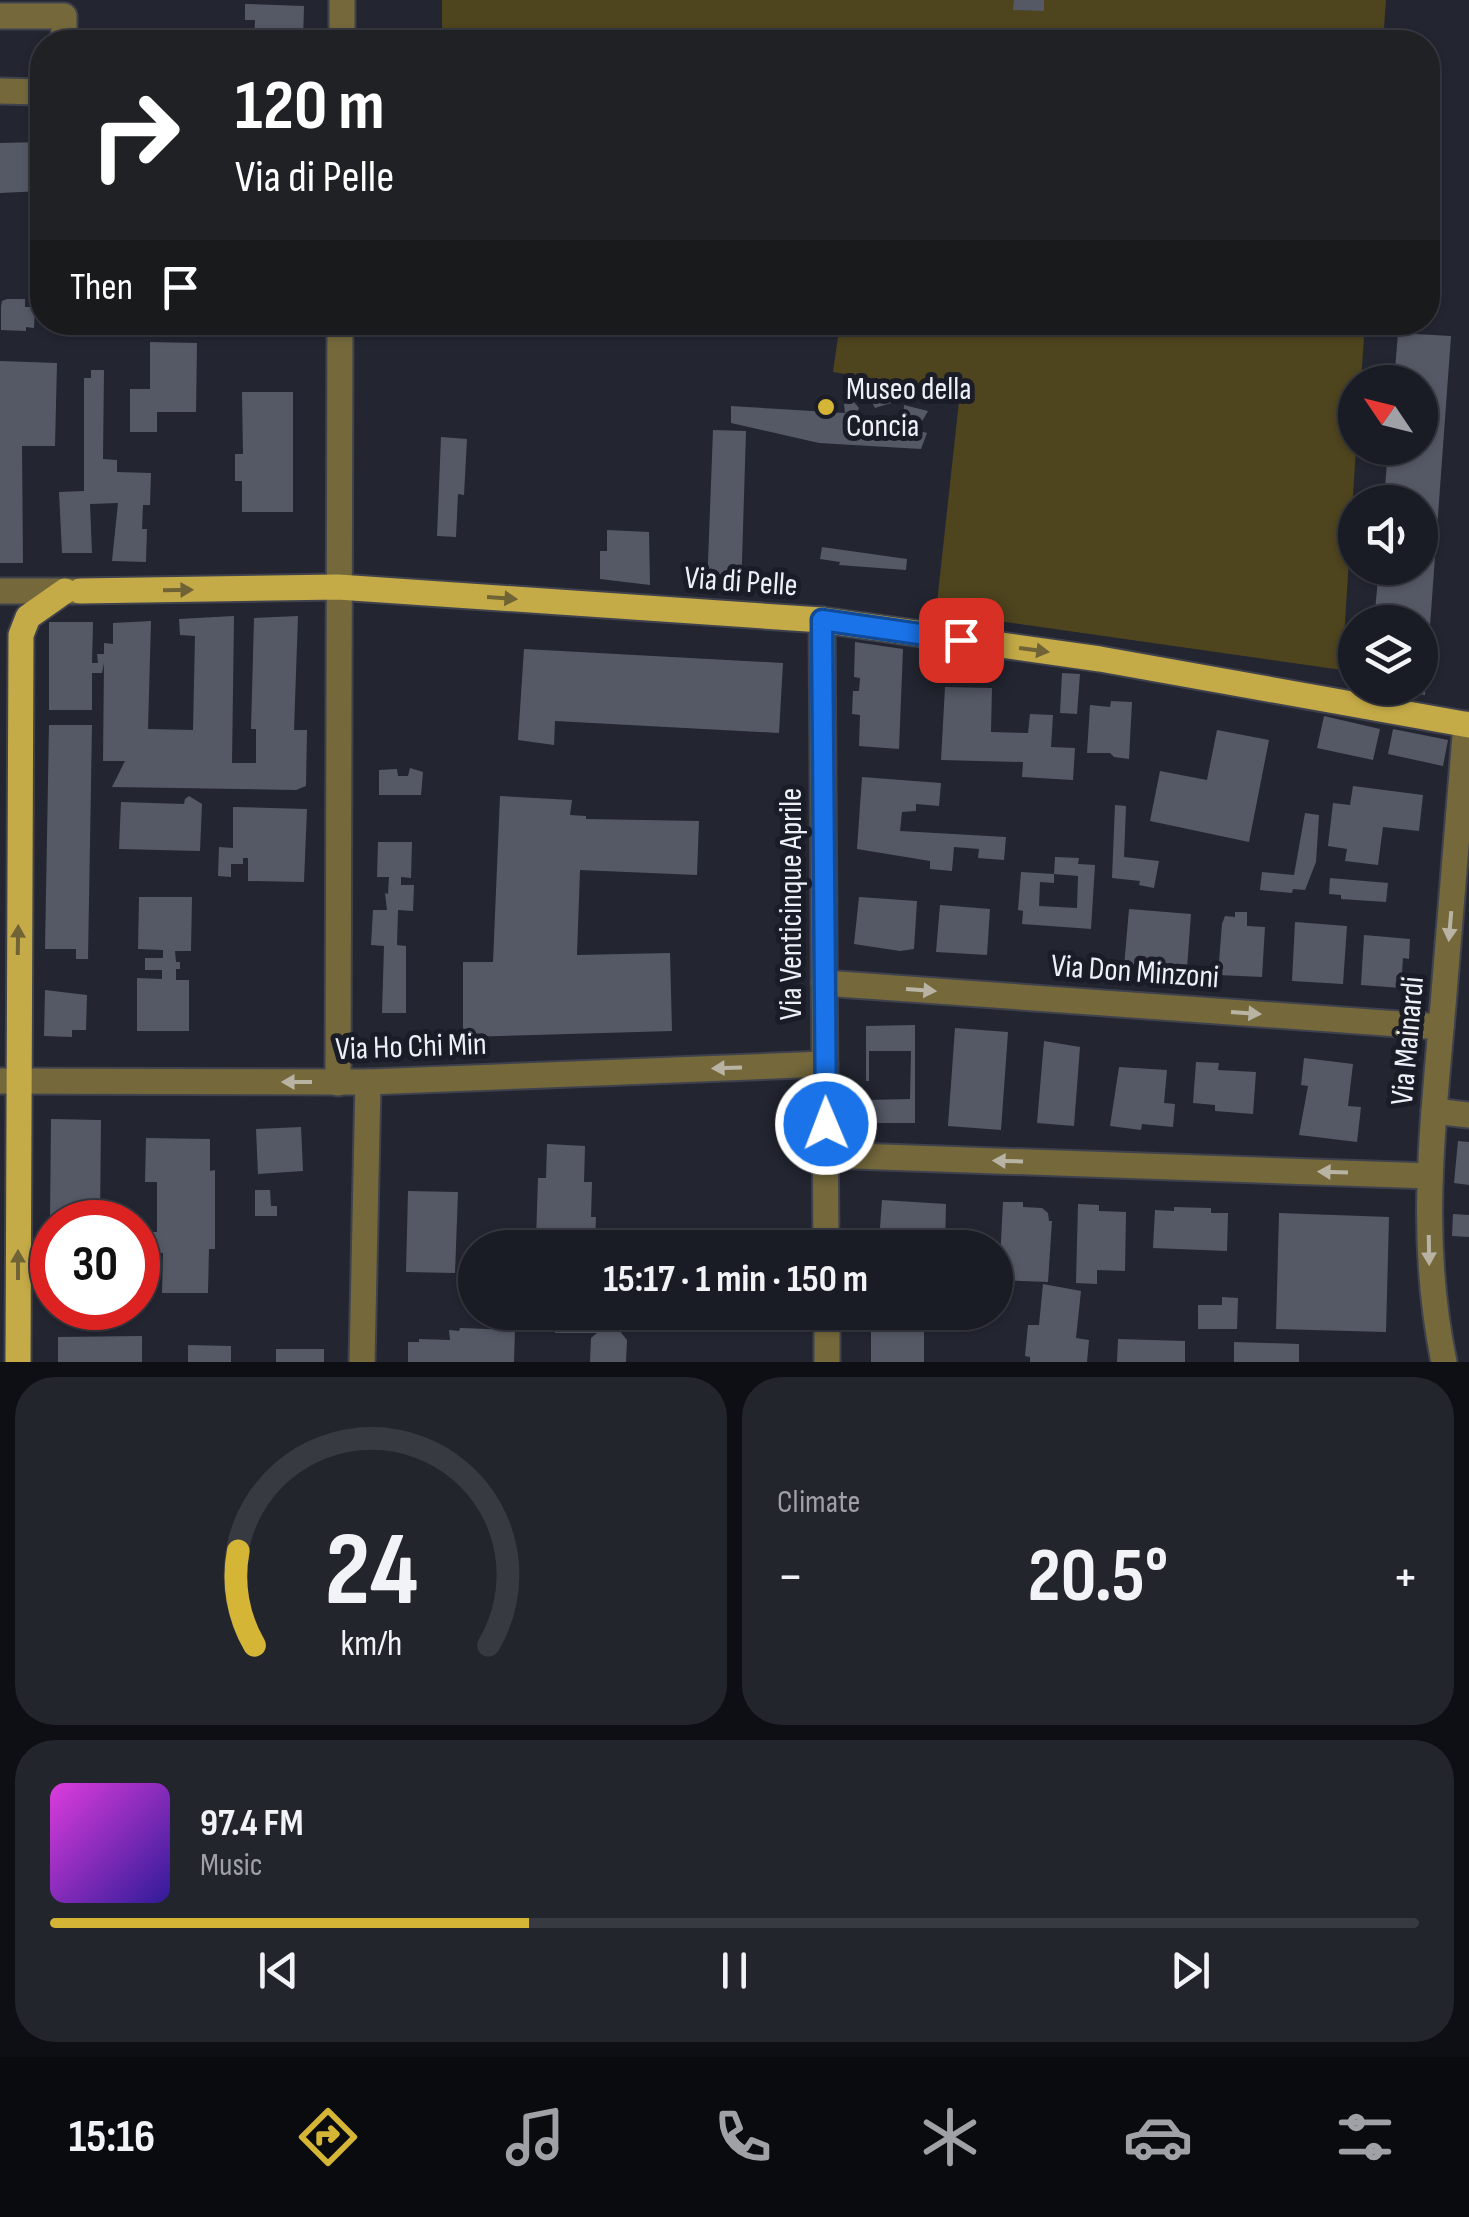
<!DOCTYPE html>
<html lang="en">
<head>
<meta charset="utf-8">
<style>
  body { margin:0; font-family:"Sofia Sans Condensed",sans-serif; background:#23252d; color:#f1f3f6; height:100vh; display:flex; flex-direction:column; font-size:38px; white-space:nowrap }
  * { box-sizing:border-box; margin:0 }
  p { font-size:32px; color:#9fa1a7 }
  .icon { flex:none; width:55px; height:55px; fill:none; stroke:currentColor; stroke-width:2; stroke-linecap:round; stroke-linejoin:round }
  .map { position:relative; height:1362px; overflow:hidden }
  .drawer { display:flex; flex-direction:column; gap:15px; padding:15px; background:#0e0f14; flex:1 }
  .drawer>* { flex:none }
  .hud { position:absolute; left:30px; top:30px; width:1410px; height:305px; border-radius:40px; box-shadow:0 2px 8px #0004,0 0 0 2px #383a42; background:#202124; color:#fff; overflow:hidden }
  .needle { width:65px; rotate:305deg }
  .fabs { position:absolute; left:1338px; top:365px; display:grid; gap:20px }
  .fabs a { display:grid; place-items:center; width:100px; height:100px; border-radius:50%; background:#1a1c25; box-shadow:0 2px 8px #0004,0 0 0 2px #383a42; font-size:50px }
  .speed { position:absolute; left:30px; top:1200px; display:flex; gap:20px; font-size:50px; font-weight:700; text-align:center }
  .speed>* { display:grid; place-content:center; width:130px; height:130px; border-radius:50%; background:#1a1c25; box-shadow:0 2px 8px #0004,0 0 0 2px #383a42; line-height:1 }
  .speed .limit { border:15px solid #d22; background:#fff; color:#111 }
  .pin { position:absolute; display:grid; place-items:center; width:85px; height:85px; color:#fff; margin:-42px; border-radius:20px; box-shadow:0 5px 15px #0006 }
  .me { position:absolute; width:110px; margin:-55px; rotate:359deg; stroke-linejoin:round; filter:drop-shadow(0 0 8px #0008) }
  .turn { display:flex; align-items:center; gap:35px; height:210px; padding:0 40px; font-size:45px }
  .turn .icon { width:130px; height:130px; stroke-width:2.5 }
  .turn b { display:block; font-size:70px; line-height:85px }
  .then { display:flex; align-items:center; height:95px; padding:0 40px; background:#0003; gap:20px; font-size:38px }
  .big { font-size:75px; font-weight:700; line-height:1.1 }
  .drawer .card { flex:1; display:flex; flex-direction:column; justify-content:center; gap:15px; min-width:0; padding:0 35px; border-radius:40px; background:#23252d }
  .drawer .dial { align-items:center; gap:0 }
  .dial svg { height:260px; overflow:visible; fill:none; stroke:#383a42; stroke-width:7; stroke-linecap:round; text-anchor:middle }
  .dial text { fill:#f1f3f6; stroke:none }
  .song { display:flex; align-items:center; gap:30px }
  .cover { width:120px; height:120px; border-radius:15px; background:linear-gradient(135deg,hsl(300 70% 55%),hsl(250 70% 35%)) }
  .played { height:10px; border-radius:5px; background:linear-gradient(90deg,#d5b535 35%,#383a42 35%) }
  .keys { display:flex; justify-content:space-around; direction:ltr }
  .heat { display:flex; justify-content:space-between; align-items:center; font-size:55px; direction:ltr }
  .drawer .tiles { flex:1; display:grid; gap:15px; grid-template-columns:1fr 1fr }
  .card:last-child { grid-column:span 2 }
  .trip { position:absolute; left:458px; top:1230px; width:555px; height:100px; border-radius:50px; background:#1a1c25; box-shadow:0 2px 8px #0004,0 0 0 2px #383a42; font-weight:700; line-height:100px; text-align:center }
  .menu { display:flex; height:160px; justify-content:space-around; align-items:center; background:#0a0b0f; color:#9fa1a7 }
  .menu .icon { width:70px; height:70px }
  .menu .current { color:#d5b535 }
  .menu b { font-size:45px; color:#f1f3f6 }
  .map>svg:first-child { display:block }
  .green { fill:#4e441e }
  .building { fill:#555966 }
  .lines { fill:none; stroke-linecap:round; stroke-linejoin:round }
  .minor-casing { stroke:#3f424d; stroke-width:29 }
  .major-casing { stroke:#3f424d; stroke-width:29 }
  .minor { stroke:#75693c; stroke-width:25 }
  .major { stroke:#c5ab47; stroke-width:25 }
  .oneway { fill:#706437 }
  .oneway2 { fill:#b8b3a3 }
  .route-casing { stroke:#114b97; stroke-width:25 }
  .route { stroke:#1a73e8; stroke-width:18 }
  .poi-dot { fill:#d5b535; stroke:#1a1c27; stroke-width:4 }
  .labels { text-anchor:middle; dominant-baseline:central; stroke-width:10; stroke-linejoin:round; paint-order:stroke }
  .poi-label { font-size:32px; fill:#eef0f8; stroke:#1a1c27; text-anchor:start }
  .street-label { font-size:32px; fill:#eef0f8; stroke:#1a1c27 }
</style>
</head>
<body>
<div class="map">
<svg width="1469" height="1362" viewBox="0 0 1469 1362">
  <rect width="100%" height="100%" fill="#232631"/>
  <g class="green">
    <polygon points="442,0 1386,0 1383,42 442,42"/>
    <polygon points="840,323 1365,323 1361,382 1355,382 1356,448 1342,670 936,612 960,392 833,372"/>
  </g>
  <g class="building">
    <polygon points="1014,0 1044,0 1044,11 1013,10"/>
    <polygon points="245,4 304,6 303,42 254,42 255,20 245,20"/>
    <polygon points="42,142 42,191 0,193 0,143"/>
    <polygon points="7,299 25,299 25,307 35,307 34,328 26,327 26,331 1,330 1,307 2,301"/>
    <polygon points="1398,333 1451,336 1425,695 1387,690 1420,688 1420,622 1374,622 1379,568 1420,568 1420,502 1384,502 1388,448 1420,448 1420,382 1394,382"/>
    <polygon points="150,342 197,343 196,412 157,412 157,432 130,432 130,389 150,389"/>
    <polygon points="0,361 57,363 55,446 22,446 23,563 0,563"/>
    <polygon points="91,370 104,370 103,459 117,460 117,472 151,473 150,505 143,505 142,529 147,529 146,562 112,561 118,503 90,504 92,553 62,553 59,492 84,491 84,378 91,378"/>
    <polygon points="883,387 891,403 875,408 867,392"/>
    <polygon points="242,392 293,392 293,512 242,512 242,481 235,481 235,454 243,454"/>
    <polygon points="852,400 859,408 855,416 903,426 904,405 928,411 917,430 927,433 921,449 819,443 731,423 731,406 845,413 844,404"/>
    <polygon points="713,430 746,431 741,593 707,589"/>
    <polygon points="441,437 467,439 464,495 458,494 456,537 437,536"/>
    <polygon points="607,530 649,532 650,585 600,579 600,551 607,551"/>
    <polygon points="822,547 907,559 906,570 839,565 840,562 820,559"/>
    <polygon points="234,616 232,763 256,763 256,729 251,729 254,618 298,616 294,730 307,730 306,786 296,790 112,787 125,761 103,761 104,663 102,673 92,673 92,710 49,710 49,622 93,622 92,663 98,663 97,654 104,654 104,643 113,644 113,623 151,621 148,729 193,730 195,636 180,635 179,619"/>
    <polygon points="855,642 903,649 899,749 859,746 860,715 852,714 853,691 859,691 860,678 854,677"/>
    <polygon points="524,649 783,663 779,733 555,721 554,745 518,740"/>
    <polygon points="1062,673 1080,674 1077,714 1060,713"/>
    <polygon points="945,687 992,688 991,732 1028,733 1030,714 1053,715 1051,747 1075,748 1073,780 1022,777 1023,762 941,760"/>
    <polygon points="1111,701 1132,702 1129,759 1114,757 1110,753 1087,753 1090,705 1110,707"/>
    <polygon points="1324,716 1380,729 1373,760 1317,748"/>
    <polygon points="49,725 92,725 88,959 76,959 76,949 45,949"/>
    <polygon points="1393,729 1448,740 1443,766 1388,754"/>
    <polygon points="1217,730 1269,740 1249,842 1150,821 1160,771 1207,780"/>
    <polygon points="410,768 423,772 421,795 379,795 379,770 397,769 398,776 408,776"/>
    <polygon points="862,777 941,783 939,806 916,804 916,811 902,812 900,831 1006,837 1004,860 978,858 979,849 954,847 952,871 930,869 930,861 857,849"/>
    <polygon points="1353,786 1423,795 1419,831 1383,827 1378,865 1345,861 1347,849 1328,846 1333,803 1350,805"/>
    <polygon points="189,796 202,804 200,851 119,849 121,802 184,804 185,799"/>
    <polygon points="500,796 572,800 570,815 586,816 586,819 699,821 697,875 580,870 577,955 670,953 672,1031 463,1037 463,962 493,962"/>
    <polygon points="1115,805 1126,806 1124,857 1159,861 1154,888 1139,885 1140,881 1112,878"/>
    <polygon points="233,807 307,809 304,882 248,881 248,858 243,858 243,864 231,864 231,877 218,876 219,847 233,848"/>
    <polygon points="1305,813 1319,815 1316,862 1305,890 1293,889 1292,893 1260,890 1262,872 1294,875"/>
    <polygon points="378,842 412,842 411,878 401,877 401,885 414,885 413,911 398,910 397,945 406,946 406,1013 382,1013 384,946 371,945 373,910 387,910 385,893 388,894 389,877 377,877"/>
    <polygon points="1055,857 1079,858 1078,864 1095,865 1091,929 1022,924 1023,911 1018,910 1021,872 1054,874 1054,883 1040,882 1039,906 1077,908 1078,876 1054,874"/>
    <polygon points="1330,878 1388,883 1386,902 1341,899 1341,895 1329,894"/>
    <polygon points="139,897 192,897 191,951 175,951 176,962 180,962 180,969 176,969 176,980 189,980 189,1031 137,1031 137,978 162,979 162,970 145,970 145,958 163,958 163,950 138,949"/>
    <polygon points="859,897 917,901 914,949 900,951 854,944"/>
    <polygon points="940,905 990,909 987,955 936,952"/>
    <polygon points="1129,909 1191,914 1187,968 1124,967"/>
    <polygon points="1235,912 1247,912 1247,926 1265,927 1262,977 1218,975 1222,924 1225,916 1235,917"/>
    <polygon points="1295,922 1347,926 1343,984 1292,981"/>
    <polygon points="1364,935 1410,939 1409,959 1403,958 1401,988 1361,985"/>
    <polygon points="45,990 87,995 86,1030 72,1030 72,1037 44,1036"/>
    <polygon points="915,1025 915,1123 866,1123 866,1100 910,1099 911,1051 869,1051 869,1081 866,1081 866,1026"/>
    <polygon points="955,1028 1008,1032 1001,1130 948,1126"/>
    <polygon points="1044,1041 1080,1047 1074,1126 1037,1123"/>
    <polygon points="1304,1058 1353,1064 1348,1106 1361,1107 1357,1142 1299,1135 1308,1086 1301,1085"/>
    <polygon points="1196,1062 1219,1063 1218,1070 1256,1072 1253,1114 1215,1111 1215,1105 1193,1103"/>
    <polygon points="1119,1067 1167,1070 1164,1103 1175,1104 1173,1127 1142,1124 1141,1130 1110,1126"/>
    <polygon points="51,1119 101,1120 100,1222 50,1222"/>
    <polygon points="301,1127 303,1171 258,1174 256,1129"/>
    <polygon points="146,1138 210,1139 210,1171 215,1170 215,1249 209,1249 208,1293 162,1293 163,1253 145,1253 144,1232 157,1232 157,1182 145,1182"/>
    <polygon points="1458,1141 1469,1142 1469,1185 1454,1183"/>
    <polygon points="547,1144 585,1146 584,1182 592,1182 591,1217 596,1217 595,1242 536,1240 538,1178 546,1178"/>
    <polygon points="255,1190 270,1190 271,1206 277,1206 277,1216 255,1216"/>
    <polygon points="408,1191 458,1192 455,1273 406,1272"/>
    <polygon points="882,1200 946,1204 945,1248 896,1248 896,1229 880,1228"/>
    <polygon points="1003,1202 1023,1202 1023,1207 1042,1208 1048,1213 1049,1221 1052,1221 1048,1282 999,1280"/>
    <polygon points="1078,1204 1099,1205 1099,1211 1126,1212 1125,1271 1097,1270 1097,1284 1076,1283"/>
    <polygon points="1174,1207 1211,1208 1211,1213 1228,1213 1227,1251 1153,1248 1155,1210 1174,1211"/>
    <polygon points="1279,1213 1389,1217 1386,1332 1276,1329"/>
    <polygon points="1453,1214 1469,1215 1469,1237 1452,1236"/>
    <polygon points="1043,1284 1081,1291 1076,1338 1089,1340 1087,1362 1030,1362 1030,1357 1025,1356 1028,1325 1039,1325"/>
    <polygon points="1222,1297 1238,1298 1237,1329 1198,1329 1198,1305 1222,1305"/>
    <polygon points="556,1312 588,1312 588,1319 606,1319 606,1331 619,1330 627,1340 626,1362 590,1362 591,1338 597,1333 555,1333"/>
    <polygon points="875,1312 924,1312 924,1362 871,1362 871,1324 875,1324"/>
    <polygon points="460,1328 515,1330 514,1362 408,1362 408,1342 419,1342 419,1339 450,1340 449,1330 459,1331"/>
    <polygon points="142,1336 142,1362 58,1362 58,1337"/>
    <polygon points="1118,1339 1185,1341 1185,1362 1117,1362"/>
    <polygon points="1234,1342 1299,1344 1299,1362 1234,1362"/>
    <polygon points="188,1345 231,1346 231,1362 188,1362"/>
    <rect x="276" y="1349" width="48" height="13"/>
  </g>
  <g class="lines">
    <g class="minor-casing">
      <g id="minor">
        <polyline points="0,16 64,16 64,42"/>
        <polyline points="342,42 342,0"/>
        <polyline points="0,91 42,92"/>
        <polyline points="0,591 75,591"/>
        <polyline points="822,620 826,1248"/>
        <polyline points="824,983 1441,1027"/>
        <polyline points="0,1081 368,1082 825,1064"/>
        <polyline points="338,1083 340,322"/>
        <polyline points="1434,1111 1469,1115"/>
        <polyline points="826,1155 1430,1176"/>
        <polyline points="827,1312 827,1362"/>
        <polyline points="362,1362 368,1082"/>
        <path d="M1444,1362C1420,1247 1431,1144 1441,1028C1450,927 1458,826 1466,724"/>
      </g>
    </g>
    <g class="major-casing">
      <g id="major">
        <polyline points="80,591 338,587 822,620 1100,659 1469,725"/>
        <polyline points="18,1362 21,635 28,617 65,591"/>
      </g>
    </g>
    <use href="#minor" class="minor"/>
    <use href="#major" class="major"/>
  </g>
  <defs><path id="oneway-solid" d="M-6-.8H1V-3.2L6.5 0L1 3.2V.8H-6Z" transform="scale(2.5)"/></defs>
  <g class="oneway">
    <use href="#oneway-solid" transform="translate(178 590) rotate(-1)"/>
    <use href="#oneway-solid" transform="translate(502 598) rotate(4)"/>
    <use href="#oneway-solid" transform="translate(1034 650) rotate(8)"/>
    <use href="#oneway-solid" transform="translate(18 940) rotate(-89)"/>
    <use href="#oneway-solid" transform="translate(18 1265) rotate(-90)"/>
  </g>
  <g class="oneway2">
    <use href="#oneway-solid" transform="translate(1450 926) rotate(95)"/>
    <use href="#oneway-solid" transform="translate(921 990) rotate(4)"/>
    <use href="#oneway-solid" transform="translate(1246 1013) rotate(4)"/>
    <use href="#oneway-solid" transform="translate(727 1068) rotate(178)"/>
    <use href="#oneway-solid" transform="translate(297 1082) rotate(-180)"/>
    <use href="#oneway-solid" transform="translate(1008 1161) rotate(-178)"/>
    <use href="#oneway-solid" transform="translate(1333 1172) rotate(-178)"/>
    <use href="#oneway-solid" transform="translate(1429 1250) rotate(89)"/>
  </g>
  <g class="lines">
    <g class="route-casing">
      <polyline id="route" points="826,1124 822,620 961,640"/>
    </g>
    <use href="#route" class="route"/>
  </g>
  <circle class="poi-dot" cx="826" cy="407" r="10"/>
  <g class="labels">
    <g class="poi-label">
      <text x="846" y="389">Museo della<tspan x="846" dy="37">Concia</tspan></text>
    </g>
    <g class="street-label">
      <text transform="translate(741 582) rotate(4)">Via di Pelle</text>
      <text transform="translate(791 904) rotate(-90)">Via Venticinque Aprile</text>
      <text transform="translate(1135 972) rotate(4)">Via Don Minzoni</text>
      <text transform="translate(1408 1041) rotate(-85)">Via Mainardi</text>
      <text transform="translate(411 1047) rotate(-2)">Via Ho Chi Min</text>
    </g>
  </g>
</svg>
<div class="fabs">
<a><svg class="needle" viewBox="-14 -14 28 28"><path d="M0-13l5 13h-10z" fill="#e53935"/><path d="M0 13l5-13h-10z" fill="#9fa1a7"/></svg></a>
<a><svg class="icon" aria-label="sound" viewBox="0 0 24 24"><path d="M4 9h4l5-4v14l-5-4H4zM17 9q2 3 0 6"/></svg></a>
<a><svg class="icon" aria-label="layers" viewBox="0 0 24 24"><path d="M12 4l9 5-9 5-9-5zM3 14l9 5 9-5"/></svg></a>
</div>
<div class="speed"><div class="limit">30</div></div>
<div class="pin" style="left:961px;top:640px;background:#d93025"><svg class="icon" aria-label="arrive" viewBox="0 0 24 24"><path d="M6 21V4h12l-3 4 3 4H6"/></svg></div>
<svg class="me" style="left:826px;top:1124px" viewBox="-20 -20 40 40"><circle r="17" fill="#1a73e8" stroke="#fff" stroke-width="3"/><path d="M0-11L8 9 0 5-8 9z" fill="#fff"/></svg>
<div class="trip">15:17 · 1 min · 150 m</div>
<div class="hud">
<div class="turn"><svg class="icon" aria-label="right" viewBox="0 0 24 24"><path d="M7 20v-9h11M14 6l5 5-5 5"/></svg><div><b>120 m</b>Via di Pelle</div></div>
<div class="then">Then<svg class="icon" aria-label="arrive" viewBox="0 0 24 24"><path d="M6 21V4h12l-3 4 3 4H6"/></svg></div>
</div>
</div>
<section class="drawer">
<div class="tiles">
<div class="card dial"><svg viewBox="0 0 100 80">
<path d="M14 69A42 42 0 1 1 86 69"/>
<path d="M14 69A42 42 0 0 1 9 40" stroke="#d5b535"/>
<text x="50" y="56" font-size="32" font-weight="700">24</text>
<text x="50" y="72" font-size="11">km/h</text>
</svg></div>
<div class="card"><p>Climate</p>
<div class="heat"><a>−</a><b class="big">20.5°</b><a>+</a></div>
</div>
<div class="card">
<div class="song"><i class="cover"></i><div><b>97.4 FM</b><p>Music</p></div></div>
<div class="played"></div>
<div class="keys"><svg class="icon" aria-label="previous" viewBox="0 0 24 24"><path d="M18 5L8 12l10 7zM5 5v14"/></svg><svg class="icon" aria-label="pause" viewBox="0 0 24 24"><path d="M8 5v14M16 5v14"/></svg><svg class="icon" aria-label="next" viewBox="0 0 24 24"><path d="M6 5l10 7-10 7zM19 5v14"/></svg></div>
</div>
</div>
</section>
<nav class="menu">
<b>15:16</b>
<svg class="icon current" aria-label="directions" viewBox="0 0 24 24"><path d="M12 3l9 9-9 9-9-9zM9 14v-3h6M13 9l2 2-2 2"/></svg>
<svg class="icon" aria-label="music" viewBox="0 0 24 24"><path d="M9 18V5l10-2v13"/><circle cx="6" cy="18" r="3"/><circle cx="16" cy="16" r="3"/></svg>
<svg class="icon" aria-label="phone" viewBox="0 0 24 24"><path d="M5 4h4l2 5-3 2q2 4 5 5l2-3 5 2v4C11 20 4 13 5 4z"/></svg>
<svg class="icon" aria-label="climate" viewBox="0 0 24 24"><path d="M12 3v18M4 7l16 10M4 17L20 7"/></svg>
<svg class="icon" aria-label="car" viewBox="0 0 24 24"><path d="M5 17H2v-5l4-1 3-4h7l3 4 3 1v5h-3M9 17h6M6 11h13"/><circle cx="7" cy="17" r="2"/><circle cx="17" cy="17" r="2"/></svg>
<svg class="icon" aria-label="filters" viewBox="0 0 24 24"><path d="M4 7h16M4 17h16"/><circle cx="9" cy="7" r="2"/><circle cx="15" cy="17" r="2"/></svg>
</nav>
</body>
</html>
